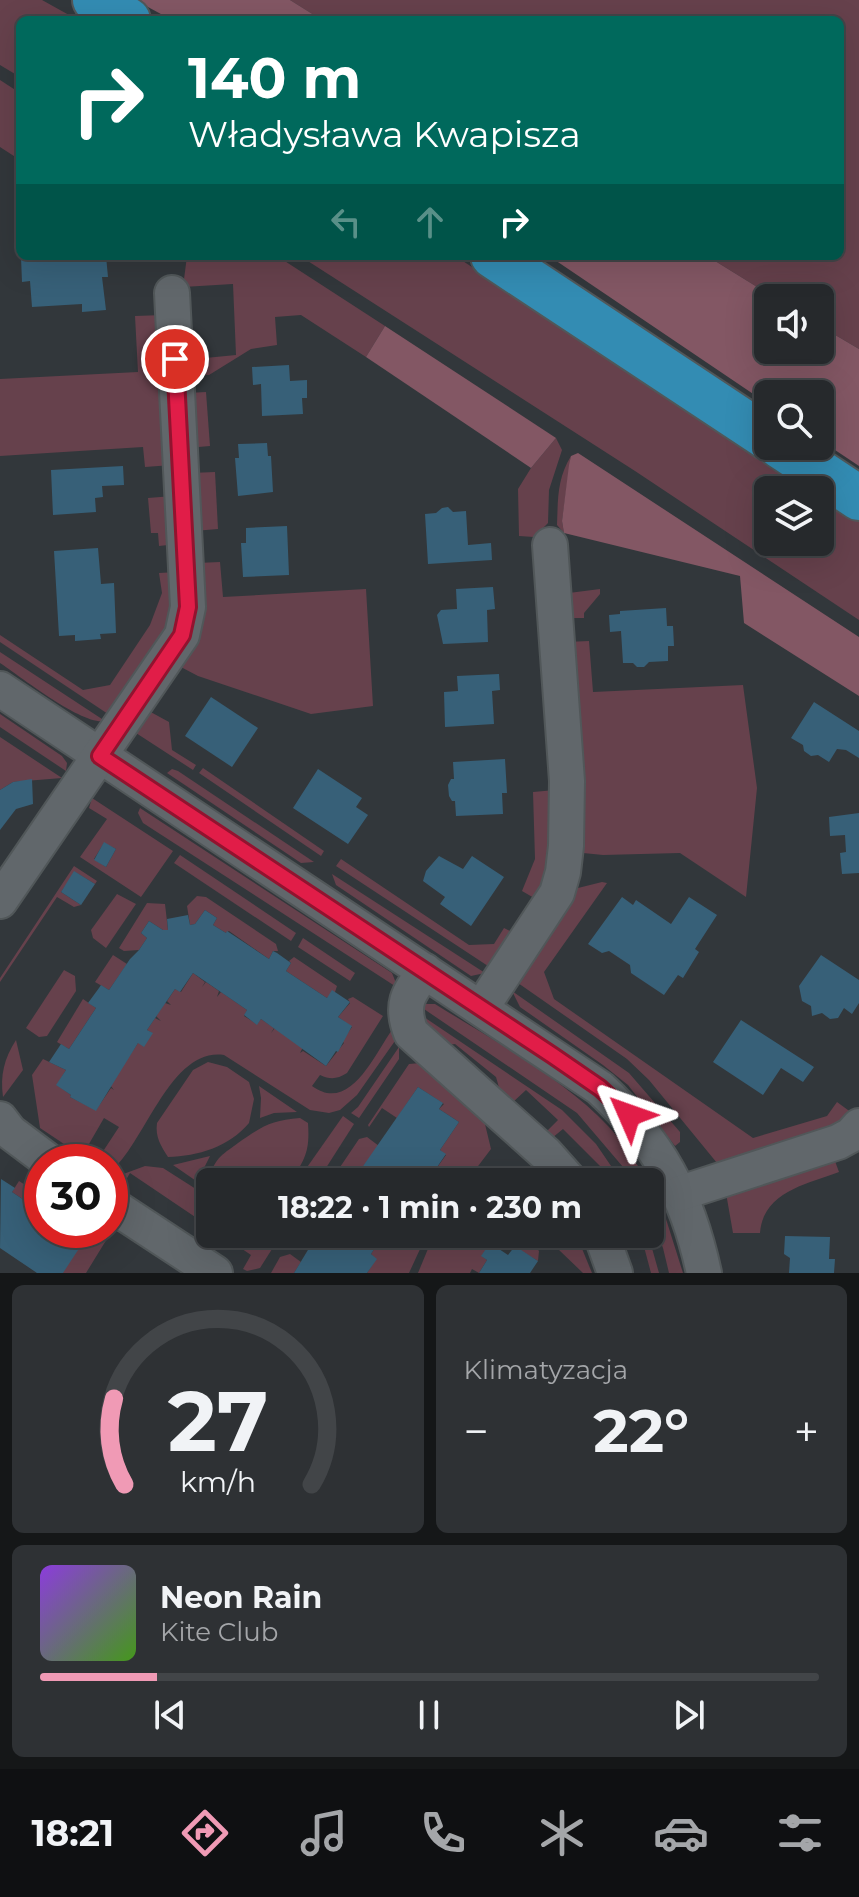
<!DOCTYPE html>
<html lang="pl">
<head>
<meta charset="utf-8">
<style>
  body { margin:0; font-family:Montserrat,sans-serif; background:#2e3134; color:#f1f3f6; height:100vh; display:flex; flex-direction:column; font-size:30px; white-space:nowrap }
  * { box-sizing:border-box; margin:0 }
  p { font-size:26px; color:#a4a6a9 }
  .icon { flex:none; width:44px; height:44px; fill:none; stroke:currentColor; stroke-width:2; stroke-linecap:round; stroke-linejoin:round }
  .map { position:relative; height:1273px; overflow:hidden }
  .panel { display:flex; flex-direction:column; gap:12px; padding:12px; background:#151718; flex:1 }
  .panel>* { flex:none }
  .hud { position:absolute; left:16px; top:16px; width:828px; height:244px; border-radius:12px; box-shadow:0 8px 32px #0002,0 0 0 2px #424548; background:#00695c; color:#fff; overflow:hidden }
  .buttons { position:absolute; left:754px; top:284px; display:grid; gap:16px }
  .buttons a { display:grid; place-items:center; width:80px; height:80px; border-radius:12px; background:#26292c; box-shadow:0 8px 32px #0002,0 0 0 2px #424548; font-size:40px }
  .speed { position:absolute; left:24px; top:1144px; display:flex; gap:16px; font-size:40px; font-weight:700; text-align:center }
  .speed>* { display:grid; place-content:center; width:104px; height:104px; border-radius:50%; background:#26292c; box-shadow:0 8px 32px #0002,0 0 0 2px #424548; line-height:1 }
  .speed .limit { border:12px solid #d22; background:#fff; color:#111 }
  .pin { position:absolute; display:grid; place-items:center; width:68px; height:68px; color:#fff; margin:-34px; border:4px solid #fff; border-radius:50%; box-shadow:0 2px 8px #0007 }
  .me { position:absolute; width:88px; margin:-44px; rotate:313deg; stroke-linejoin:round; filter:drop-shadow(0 0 6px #0008) }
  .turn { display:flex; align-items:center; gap:28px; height:168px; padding:0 40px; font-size:36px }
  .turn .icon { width:104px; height:104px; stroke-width:2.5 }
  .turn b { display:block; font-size:56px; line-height:68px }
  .lanes { display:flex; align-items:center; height:76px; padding:0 40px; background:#0003; justify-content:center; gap:40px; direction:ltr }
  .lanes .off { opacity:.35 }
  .big { font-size:60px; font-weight:700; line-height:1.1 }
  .panel .tile { flex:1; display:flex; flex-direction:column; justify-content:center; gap:12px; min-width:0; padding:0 28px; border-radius:12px; background:#2e3134 }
  .panel .dial { align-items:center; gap:0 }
  .dial svg { height:208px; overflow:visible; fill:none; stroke:#424548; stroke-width:7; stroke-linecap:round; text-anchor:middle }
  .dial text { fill:#f1f3f6; stroke:none }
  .song { display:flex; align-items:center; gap:24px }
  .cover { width:96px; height:96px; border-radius:12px; background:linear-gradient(135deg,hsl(270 70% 55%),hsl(100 70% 35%)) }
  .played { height:8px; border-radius:4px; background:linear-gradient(90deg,#f09ab5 15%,#424548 15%) }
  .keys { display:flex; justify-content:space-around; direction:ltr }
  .heat { display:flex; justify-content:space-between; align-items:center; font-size:44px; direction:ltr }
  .panel .tiles { flex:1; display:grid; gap:12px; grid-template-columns:1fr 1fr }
  .tile:last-child { grid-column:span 2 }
  .trip { position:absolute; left:196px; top:1168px; width:468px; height:80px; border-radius:12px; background:#26292c; box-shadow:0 8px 32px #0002,0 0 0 2px #424548; font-weight:700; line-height:80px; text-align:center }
  .tabs { display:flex; height:128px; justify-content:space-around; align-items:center; background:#0f1012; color:#a4a6a9 }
  .tabs .icon { width:56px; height:56px }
  .tabs .selected { color:#f09ab5 }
  .tabs b { font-size:36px; color:#f1f3f6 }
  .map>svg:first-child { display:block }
  .green { fill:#66414c; fill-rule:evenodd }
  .forest { fill:#835764 }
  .building { fill:#376078 }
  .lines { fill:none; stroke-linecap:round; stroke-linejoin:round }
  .minor-casing { stroke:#515759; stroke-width:38 }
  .major-casing { stroke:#515759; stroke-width:48 }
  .minor { stroke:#61676b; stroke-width:34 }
  .major { stroke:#338cb3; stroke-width:44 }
  .route-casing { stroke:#92132f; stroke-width:20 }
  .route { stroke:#e11d48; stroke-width:14 }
</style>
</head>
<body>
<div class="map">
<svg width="859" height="1273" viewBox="0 0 859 1273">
  <rect width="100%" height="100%" fill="#32373b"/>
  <g class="green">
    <polygon points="0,0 42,0 78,20 20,20 20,77 0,65"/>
    <polygon points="290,0 859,0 859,349 820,326 820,298 775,298 707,256 840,256 840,20 322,20"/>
    <polygon points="0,80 20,93 20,160 0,147"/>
    <polygon points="187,256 277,256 385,326 366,357 301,315 275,317 277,345 251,349 209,375 183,374 190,361 195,359 236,355 233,284 183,287"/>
    <polygon points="300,256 455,256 778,465 816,490 768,490 768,542 820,542 820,493 859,518 859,620 635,471"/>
    <polygon points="163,315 172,465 145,467 143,447 0,456 0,379 138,372 135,316"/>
    <polygon points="206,392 210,446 187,448 187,393"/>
    <polygon points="556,438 562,450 549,490 548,523 534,537 519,536 518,489 531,468"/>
    <path d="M571,456L562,521L564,533L557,525C558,499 557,479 571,456Z"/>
    <polygon points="215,472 218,529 194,531 191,473"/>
    <polygon points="173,496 177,544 159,546 158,533 151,533 148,498"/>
    <polygon points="220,562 223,597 366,589 373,706 311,714 198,676 179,666 197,563"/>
    <polygon points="178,572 174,616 111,716 0,642 0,635 83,690 110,685 150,625 162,593 159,573"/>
    <polygon points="600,589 600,594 584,613 584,618 567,618 561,594"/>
    <polygon points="589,641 593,692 743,685 757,788 746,897 680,853 603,855 573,852 566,642"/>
    <path d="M0,652L105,721C83,726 21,677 0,663Z"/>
    <polygon points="147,710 169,722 172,750 196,765 193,770 136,733"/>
    <polygon points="0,714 62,756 67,763 66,771 0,727"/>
    <polygon points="0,737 62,778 13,782 0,790"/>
    <polygon points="203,768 324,851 321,856 199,773"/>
    <polygon points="172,769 178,771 314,862 301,863 167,773"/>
    <polygon points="555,790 556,800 541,902 522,891 535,859 533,792"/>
    <path d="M92,798L173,851L141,897L80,857L107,819L89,808ZM104,843L116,849L106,867L94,859Z"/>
    <polygon points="140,808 392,973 398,988 143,823 138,813"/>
    <polygon points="180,855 296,933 291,941 174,863"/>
    <polygon points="341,859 469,945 494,944 504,928 510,931 500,947 503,950 491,968 336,866"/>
    <polygon points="74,866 97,881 95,884 75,872 61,892 81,905 74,907 57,897 0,982 0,978"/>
    <polygon points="332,874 485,973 471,976 336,885"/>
    <polygon points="602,882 607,883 544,972 554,999 753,1138 827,1116 837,1102 852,1113 835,1127 717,1163 649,1080 627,1059 518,983 566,891"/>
    <polygon points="117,894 136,904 106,948 93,938 91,930"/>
    <polygon points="197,896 206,897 276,944 278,951 273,951 269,959 229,931 226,933 213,925 217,918 205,910 195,924 190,925 187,906"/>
    <polygon points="147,903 165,904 168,930 163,930 149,921 141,933 147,938 139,950 124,951 119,948"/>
    <polygon points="303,938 355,973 350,981 298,947"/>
    <polygon points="113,955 127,964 109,990 95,982"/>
    <polygon points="294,957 337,986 335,992 327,998 286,971 291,963 289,961"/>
    <polygon points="64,970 75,976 76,991 47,1036 39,1037 26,1028"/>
    <path d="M193,973L205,982L202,987L206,982L219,991L217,997L221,992L247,1010L244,1016L257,1024L261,1019L274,1028L271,1033L275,1028L303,1047L300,1053L303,1051L326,1066L344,1043L342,1041L352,1027L338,1017L350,1003L348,999L353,997L383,1016L347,1073C337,1079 331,1080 320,1075L312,1086C350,1114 374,1055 392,1030H394L397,1038L357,1095L340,1110L329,1113L310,1110L224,1055C170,1047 145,1144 110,1172V1162H96L119,1127L104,1118L82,1156L40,1128L32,1075L43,1059L66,1070L57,1085L71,1095L70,1097L96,1110L111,1088L114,1090L110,1085L138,1043L152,1033L147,1030L155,1018L161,1021L156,1016L165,1003L171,1005L167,1001L175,989L181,992Z"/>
    <polygon points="512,991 629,1073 680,1132 680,1142 675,1146 628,1085 603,1065 520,1007"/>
    <polygon points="83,999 96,1008 69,1049 57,1042"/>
    <path d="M425,1004H435C490,1038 565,1080 608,1126C620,1138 628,1153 638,1166L632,1170L623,1167L577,1113L421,1007Z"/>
    <polygon points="415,1011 562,1110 596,1144 622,1182 610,1182 605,1173 592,1182 586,1182 588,1178 602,1168 563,1129 552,1138 545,1133 558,1120 526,1090 512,1103 502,1098 496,1077 455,1044 439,1046"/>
    <path d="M16,1040L23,1070L3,1097C0,1075 4,1059 16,1040Z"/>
    <polygon points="399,1047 399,1059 359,1118 351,1113 358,1107"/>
    <path d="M208,1062L227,1067L249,1082L254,1099L249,1123C229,1147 198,1156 168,1157C161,1146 155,1137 157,1123L193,1070Z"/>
    <polygon points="421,1063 484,1120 491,1149 466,1182 419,1182 425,1173 431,1176 446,1155 440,1150 459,1122 439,1109 444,1104 418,1087 397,1118 382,1108 369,1127 368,1125 409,1064"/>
    <polygon points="259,1086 297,1112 274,1113 260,1118 261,1098"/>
    <polygon points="343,1116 354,1124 317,1182 303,1173"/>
    <path d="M300,1118L308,1123C310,1152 305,1158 291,1182H211C211,1160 222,1155 238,1143C261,1127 271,1120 300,1118Z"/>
    <polygon points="367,1137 379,1146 356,1176 343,1169 333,1182 330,1182 359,1139"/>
    <path d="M832,1153L839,1172C807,1184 763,1192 760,1233H733L726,1193Z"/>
    <polygon points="210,1156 204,1168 202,1185 173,1165"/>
    <polygon points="145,1166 163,1168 210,1198 210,1227 130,1173 120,1190 113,1186 118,1176"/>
    <polygon points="19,1181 42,1196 42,1212 12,1192"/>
    <polygon points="650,1190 666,1219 683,1273 669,1273 663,1248 650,1215"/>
    <polygon points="110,1228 110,1234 86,1273 63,1273 66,1238 72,1230 110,1230"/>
    <polygon points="220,1234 275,1234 279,1238 260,1268 247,1271 243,1269 251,1255"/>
    <polygon points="384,1234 427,1234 409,1273 367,1273 376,1259 371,1254"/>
    <polygon points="440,1234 478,1234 490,1243 482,1256 487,1260 479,1273 472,1269 470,1273 418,1273 430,1244"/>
    <path d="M490,1234H524L539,1251L538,1261C522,1251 506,1244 490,1234Z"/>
    <polygon points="568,1234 576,1234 592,1273 583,1273 558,1249"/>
    <polygon points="638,1234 648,1234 659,1273 651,1273 643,1243 621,1248 622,1241"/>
    <polygon points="290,1254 301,1262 294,1273 271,1273 280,1257"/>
  </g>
  <g class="forest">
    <polygon points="135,0 290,0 322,20 172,20"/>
    <polygon points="549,256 707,256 775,298 768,298 768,350 820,350 820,326 859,349 859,466 820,440 820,394 768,394 768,404"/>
    <polygon points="385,326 556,438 531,468 366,357"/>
    <polygon points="578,453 859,637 859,696 744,623 740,576 564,533 562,521 569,465 571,456"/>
  </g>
  <g class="building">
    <polygon points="106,256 108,277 102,277 106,310 82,312 82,304 32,307 30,281 22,282 21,257"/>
    <polygon points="289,365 290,381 307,380 307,398 302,398 303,414 262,416 261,384 253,385 252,367"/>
    <polygon points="267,443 268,456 271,456 273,492 238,496 235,458 239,458 238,444"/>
    <polygon points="123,466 124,485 102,486 103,497 95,498 96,512 53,515 51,470"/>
    <polygon points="448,507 453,512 466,511 468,545 491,543 492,560 428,564 425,514 436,513 442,508"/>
    <polygon points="287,526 289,575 243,577 241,543 246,543 246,528"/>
    <polygon points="98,548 101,584 114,583 116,633 100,634 101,639 75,641 75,635 59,636 54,551"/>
    <polygon points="493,587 495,609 487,610 488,642 443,644 437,615 441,610 457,609 456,589"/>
    <polygon points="666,608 667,626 673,626 674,646 668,646 668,661 649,662 644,667 637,667 633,663 623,663 621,631 610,632 609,615 620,614 620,611"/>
    <polygon points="499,674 500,690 492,691 494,724 445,727 444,692 458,691 457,676"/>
    <polygon points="211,697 258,728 232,767 185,736"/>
    <polygon points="814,702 859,731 859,758 846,750 837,749 829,762 818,755 811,756 804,751 803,745 791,738"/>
    <polygon points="505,759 507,793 502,793 503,814 456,816 455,801 452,801 449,796 448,785 451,779 454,779 453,762"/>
    <polygon points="318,769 362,798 356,807 368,815 348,844 293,808"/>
    <polygon points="32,779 33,804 16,809 0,830 0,790 13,782"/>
    <polygon points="859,813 859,873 842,874 840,853 846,852 845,835 830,836 829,817"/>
    <polygon points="104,842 116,849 106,867 94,860"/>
    <polygon points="439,856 463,869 472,856 504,877 471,926 440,904 445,897 423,881 426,871"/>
    <polygon points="74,871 95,884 81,905 61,892"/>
    <polygon points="622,897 633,905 636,900 671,924 689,897 717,915 695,949 699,952 683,978 678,975 664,995 631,973 630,965 609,951 602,953 588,944"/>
    <polygon points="205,910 217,918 213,925 226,933 227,931 269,959 273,951 277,953 291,963 286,971 327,998 332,990 350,1002 338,1017 352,1026 338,1052 336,1051 326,1066 261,1019 257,1025 244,1015 247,1010 193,973 180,992 175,989 147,1030 153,1033 144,1047 138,1043 96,1111 70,1097 71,1095 56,1085 66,1070 49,1062 61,1044 69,1049 96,1008 88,1003 99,988 101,985 109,990 130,959 139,950 147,938 141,933 149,921 163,930 168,930 167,919 188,915 190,925 195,924"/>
    <polygon points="821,955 859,980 859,1003 852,1014 844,1008 838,1018 830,1019 822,1013 812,1016 811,1006 802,1001 799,986"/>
    <polygon points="741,1020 814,1067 803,1082 781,1068 763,1095 713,1062"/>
    <polygon points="418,1087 443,1103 439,1109 459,1122 440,1150 446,1154 431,1176 425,1173 419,1182 352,1182"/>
    <polygon points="1,1179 15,1188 12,1192 42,1212 42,1230 72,1230 66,1238 80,1247 63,1273 37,1273 0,1248"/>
    <polygon points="384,1234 371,1254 377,1259 367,1273 294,1273 317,1235"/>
    <polygon points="785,1236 830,1237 829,1259 835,1259 834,1273 789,1273 790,1258 784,1254"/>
    <polygon points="490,1243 508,1255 515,1246 538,1261 530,1273 479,1273 487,1260 481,1256"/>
  </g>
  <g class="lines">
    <g class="minor-casing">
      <g id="minor">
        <path d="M0,689L600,1088C659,1143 687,1194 704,1273"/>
        <polyline points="0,901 182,635 188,607 172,293"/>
        <path d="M425,971C408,994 400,1004 411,1033L546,1154L571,1182"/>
        <polyline points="482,1007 557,893 563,872 566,846 567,781 550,545"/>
        <polyline points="0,1119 10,1132 50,1162"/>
        <polyline points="681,1193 838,1142 851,1135 859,1126"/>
        <polyline points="110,1204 215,1273"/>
        <polyline points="601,1234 615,1273"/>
      </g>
    </g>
    <g class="major-casing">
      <g id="major">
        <polyline points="95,0 128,20"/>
        <polyline points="493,256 768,438"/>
        <polyline points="780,446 859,498"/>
      </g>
    </g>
    <use href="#minor" class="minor"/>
    <use href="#major" class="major"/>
  </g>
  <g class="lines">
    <g class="route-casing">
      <polyline id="route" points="175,359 188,607 182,635 100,756 552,1055 600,1088 629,1115"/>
    </g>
    <use href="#route" class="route"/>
  </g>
</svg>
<div class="buttons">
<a><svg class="icon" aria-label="sound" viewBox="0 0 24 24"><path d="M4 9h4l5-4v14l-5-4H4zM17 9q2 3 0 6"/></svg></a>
<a><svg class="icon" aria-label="search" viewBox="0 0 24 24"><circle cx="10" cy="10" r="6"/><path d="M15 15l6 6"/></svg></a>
<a><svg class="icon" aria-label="layers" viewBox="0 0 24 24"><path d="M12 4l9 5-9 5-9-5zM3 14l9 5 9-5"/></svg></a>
</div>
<div class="speed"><div class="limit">30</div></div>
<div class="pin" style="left:175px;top:359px;background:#d93025"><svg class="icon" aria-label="arrive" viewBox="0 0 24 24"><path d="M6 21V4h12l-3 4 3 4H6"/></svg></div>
<svg class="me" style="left:629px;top:1115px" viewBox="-20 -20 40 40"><path d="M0-17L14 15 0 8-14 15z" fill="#e11d48" stroke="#fff" stroke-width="4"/></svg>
<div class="trip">18:22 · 1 min · 230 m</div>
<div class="hud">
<div class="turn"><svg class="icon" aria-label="right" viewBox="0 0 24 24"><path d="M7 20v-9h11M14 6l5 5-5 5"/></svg><div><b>140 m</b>Władysława Kwapisza</div></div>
<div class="lanes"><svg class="icon off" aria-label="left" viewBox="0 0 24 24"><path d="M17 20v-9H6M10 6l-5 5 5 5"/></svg><svg class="icon off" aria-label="ahead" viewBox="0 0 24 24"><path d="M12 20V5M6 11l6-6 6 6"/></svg><svg class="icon" aria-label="right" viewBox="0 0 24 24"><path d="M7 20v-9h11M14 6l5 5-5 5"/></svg></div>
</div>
</div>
<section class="panel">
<div class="tiles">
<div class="tile dial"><svg viewBox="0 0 100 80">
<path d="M14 69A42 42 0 1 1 86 69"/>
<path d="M14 69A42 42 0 0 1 10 36" stroke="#f09ab5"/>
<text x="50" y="56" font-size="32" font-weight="700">27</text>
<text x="50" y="72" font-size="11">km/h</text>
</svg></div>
<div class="tile"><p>Klimatyzacja</p>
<div class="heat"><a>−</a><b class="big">22°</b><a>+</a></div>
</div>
<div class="tile">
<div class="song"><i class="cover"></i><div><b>Neon Rain</b><p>Kite Club</p></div></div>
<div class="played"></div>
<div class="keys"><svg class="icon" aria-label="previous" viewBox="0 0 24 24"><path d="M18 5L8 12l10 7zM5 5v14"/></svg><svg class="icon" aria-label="pause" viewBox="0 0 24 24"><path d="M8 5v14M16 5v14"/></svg><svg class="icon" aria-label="next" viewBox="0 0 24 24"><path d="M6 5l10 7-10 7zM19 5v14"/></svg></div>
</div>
</div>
</section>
<nav class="tabs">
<b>18:21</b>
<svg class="icon selected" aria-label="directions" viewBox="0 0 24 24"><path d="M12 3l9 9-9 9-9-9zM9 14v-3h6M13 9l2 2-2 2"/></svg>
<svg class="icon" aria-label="music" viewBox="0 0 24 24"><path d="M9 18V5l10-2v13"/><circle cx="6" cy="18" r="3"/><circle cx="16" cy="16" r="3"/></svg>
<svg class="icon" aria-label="phone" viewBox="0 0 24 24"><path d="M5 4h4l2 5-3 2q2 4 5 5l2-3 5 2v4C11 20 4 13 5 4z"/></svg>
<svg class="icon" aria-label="climate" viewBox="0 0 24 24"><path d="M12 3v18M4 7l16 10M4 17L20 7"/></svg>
<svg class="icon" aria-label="car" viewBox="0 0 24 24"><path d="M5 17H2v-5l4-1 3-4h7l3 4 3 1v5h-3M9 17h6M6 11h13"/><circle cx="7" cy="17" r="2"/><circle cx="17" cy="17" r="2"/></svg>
<svg class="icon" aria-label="filters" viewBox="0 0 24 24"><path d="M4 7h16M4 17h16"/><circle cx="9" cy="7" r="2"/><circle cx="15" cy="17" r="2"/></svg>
</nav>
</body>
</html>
